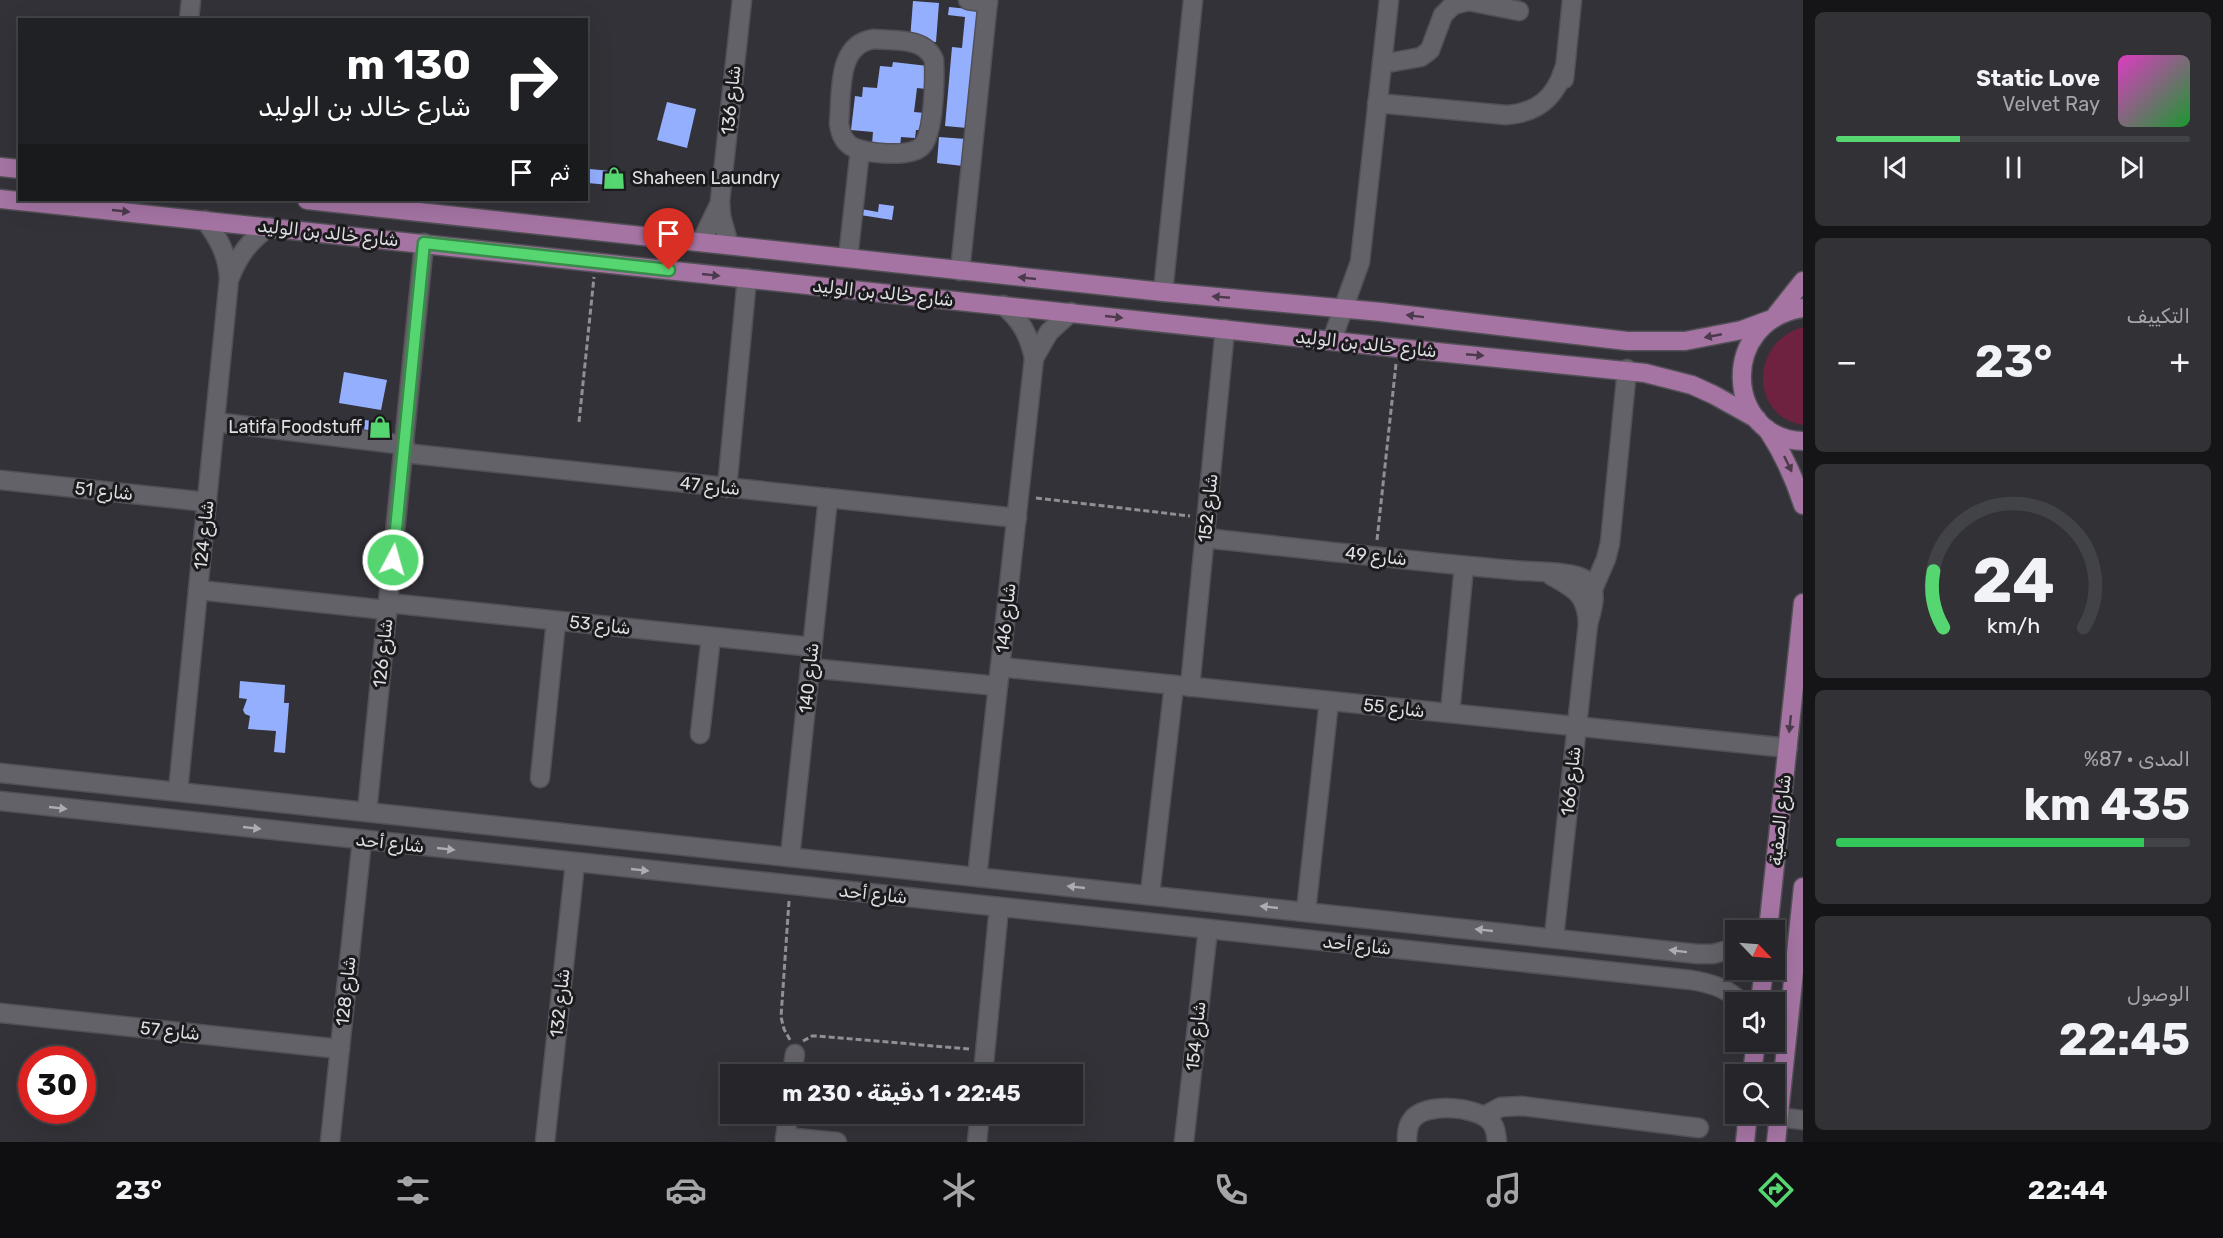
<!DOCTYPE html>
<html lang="ar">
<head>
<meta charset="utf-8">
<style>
  body { margin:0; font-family:Rubik,"Noto Sans Arabic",sans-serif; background:#323236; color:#f1f3f6; direction:rtl; height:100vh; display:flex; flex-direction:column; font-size:22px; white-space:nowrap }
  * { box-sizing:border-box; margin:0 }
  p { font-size:20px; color:#a4a5a8 }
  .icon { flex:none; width:33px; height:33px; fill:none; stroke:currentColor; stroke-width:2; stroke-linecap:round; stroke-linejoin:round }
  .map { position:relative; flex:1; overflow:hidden; direction:ltr }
  .sheet { display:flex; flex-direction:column; gap:12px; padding:12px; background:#151517; width:420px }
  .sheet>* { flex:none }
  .guide { position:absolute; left:18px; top:18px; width:570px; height:183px; border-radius:0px; box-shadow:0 6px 24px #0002,0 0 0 2px #424347; direction:rtl; background:#202124; color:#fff; overflow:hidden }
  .needle { width:39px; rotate:115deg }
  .controls { position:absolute; left:1725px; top:920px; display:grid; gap:12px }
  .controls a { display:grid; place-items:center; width:60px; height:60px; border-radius:0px; background:#26262a; box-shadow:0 6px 24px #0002,0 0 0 2px #424347; font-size:30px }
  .speed { position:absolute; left:18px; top:1046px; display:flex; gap:12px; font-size:30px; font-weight:700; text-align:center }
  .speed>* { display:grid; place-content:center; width:78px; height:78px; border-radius:50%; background:#26262a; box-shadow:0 6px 24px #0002,0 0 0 2px #424347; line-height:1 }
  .speed .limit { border:9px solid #d22; background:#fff; color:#111 }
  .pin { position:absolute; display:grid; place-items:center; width:51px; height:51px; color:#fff; margin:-62px -26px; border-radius:50% 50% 50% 0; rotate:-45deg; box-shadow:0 0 6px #0007 }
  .pin .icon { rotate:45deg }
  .me { position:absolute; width:66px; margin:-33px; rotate:6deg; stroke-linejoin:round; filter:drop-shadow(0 0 4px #0008) }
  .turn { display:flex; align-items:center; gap:21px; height:126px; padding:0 18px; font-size:27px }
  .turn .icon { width:78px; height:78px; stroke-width:2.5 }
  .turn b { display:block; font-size:42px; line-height:51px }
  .then { display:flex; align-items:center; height:57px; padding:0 18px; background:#0003; gap:12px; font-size:22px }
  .big { font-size:45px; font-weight:700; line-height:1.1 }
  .sheet .card { flex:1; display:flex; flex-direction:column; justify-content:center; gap:9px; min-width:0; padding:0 21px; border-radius:9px; background:#323236 }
  .sheet .dial { align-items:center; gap:0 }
  .dial svg { height:156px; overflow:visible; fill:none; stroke:#424347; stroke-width:7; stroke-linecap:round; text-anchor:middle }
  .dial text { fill:#f1f3f6; stroke:none }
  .song { display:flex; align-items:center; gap:18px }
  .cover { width:72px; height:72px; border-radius:9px; background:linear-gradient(135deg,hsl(310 70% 55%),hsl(130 70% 35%)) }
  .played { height:6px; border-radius:3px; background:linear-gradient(90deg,#56d671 35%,#424347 35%) }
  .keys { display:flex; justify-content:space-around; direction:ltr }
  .heat { display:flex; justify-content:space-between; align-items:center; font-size:33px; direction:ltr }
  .charge { height:9px; border-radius:4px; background:linear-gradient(90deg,#34c759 87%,#424347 0) }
  .trip { position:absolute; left:720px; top:1064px; width:363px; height:60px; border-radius:0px; background:#26262a; box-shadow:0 6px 24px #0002,0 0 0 2px #424347; font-weight:700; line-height:60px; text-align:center; direction:rtl }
  .dock { display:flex; height:96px; justify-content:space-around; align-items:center; background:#0f0f11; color:#a4a5a8 }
  .dock .icon { width:42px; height:42px }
  .dock .selected { color:#56d671 }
  .dock b { font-size:27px; color:#f1f3f6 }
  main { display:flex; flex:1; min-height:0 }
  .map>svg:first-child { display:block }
  .green { fill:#6f223f }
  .building { fill:#95afff }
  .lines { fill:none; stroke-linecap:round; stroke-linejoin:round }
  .minor-casing { stroke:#525056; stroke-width:21 }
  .major-casing { stroke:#525056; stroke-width:21 }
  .path { stroke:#908f94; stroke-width:3; stroke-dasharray:6 3; stroke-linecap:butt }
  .minor { stroke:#646269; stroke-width:18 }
  .major { stroke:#a574a3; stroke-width:18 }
  .oneway { fill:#4b3a4c }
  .oneway2 { fill:#aeacb2 }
  .route-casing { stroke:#388b49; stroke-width:15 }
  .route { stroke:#56d671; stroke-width:10 }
  .labels { text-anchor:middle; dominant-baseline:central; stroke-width:6; stroke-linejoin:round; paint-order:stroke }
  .street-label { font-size:18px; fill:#dfdee2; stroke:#1b1a1d }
  .poi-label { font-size:18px; fill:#dfdee2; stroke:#1b1a1d; text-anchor:start }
</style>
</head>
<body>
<main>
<section class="sheet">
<div class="card">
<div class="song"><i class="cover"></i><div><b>Static Love</b><p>Velvet Ray</p></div></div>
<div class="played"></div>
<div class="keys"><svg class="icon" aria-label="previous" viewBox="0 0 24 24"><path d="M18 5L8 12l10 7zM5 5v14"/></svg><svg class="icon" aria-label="pause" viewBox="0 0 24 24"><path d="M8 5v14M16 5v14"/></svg><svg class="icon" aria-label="next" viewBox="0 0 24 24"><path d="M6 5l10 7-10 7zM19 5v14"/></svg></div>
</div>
<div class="card"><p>التكييف</p>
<div class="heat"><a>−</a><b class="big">23°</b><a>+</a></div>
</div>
<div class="card dial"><svg viewBox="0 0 100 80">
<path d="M14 69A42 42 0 1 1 86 69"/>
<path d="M14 69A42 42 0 0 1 9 40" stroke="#56d671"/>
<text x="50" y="56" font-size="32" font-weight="700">24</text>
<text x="50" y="72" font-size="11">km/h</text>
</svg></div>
<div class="card"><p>المدى · 87%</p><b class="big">435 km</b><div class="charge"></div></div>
<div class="card"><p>الوصول</p><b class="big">22:45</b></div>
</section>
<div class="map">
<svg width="1803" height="1142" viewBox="0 0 1803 1142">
  <rect width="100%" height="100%" fill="#333238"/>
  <path class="green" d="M1803,327V425C1749,416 1750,342 1803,327Z"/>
  <g class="building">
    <polygon points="913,1 939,3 936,42 910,40"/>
    <polygon points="949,7 978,10 967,128 945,126 952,47 962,48 965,17 948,15"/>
    <polygon points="893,62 928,66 926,89 917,88 914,112 925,113 923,130 916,130 915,138 901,137 900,147 872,144 873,132 851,130 855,96 862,97 863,87 877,88 880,66 892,67"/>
    <polygon points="667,102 696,109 687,148 657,140"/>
    <polygon points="939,137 966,139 963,166 937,163"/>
    <polygon points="590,169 620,172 619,186 588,183"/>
    <polygon points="879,204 894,206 892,220 854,214 855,208 878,212"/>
    <polygon points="344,372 387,380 381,410 339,403"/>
    <polygon points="365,420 386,423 385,434 364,431"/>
    <polygon points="240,681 285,685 284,703 289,703 285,753 274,752 276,731 248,729 250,716 245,714 243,710 247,699 239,698"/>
  </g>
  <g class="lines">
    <g class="minor-casing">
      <g id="minor">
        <polyline points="968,0 988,3"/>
        <polyline points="189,20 191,0"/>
        <path d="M874,39C895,41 925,37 934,60C935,78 934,134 922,146C912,158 864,154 851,146C843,141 840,132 839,123C842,93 836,44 874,39Z"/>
        <polyline points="1382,64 1421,57 1430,50 1443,15 1453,5 1468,1 1519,11"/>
        <polyline points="1564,79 1572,0"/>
        <path d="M1377,103L1506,115C1536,113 1555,99 1564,69"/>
        <polyline points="701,242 719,205"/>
        <polyline points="729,245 721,216 720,201 742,0"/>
        <polyline points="848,258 860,150"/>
        <polyline points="960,271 988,0"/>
        <path d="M230,277C239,255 250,240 269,227"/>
        <polyline points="1163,292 1193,0"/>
        <polyline points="1332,340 1360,262 1389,0"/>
        <polyline points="1034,358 1049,332 1071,312"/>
        <polyline points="215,422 405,445"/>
        <polyline points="404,453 1017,518"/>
        <polyline points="0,480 207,502"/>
        <polyline points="727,488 747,278"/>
        <path d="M1205,538C1307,549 1410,561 1513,570C1529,572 1573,571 1584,579C1600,590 1592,609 1588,624"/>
        <path d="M1552,576C1576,589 1587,595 1588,624L1554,937"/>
        <polyline points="1593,589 1606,559 1610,543 1627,369"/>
        <polyline points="198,590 387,610"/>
        <polyline points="388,603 812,647"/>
        <polyline points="1000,667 1788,748"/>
        <polyline points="810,668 998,686"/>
        <polyline points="1190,687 1225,329"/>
        <polyline points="1450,713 1464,566"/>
        <polyline points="700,734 711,637"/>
        <polyline points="0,773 1698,954 1713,954 1736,948"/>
        <polyline points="540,778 556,621"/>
        <path d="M178,791L229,279C228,255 219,239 205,220"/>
        <path d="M0,801L1691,980C1710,983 1727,988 1741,1002"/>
        <polyline points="367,812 424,243"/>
        <polyline points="790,857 828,498"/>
        <path d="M977,877L1034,358C1029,335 1021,320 1003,305"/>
        <polyline points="1150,894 1174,685"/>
        <polyline points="1306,911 1329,701"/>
        <polyline points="0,1013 340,1049"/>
        <polyline points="792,1074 795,1054"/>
        <polyline points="983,1074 999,907"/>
        <polyline points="1484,1116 1501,1107 1522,1106 1699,1128"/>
        <polyline points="1779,1117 1803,1120"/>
        <polyline points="785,1137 837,1142"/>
        <polyline points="330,1142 362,840"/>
        <polyline points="545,1142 575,863"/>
        <polyline points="785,1142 788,1113"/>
        <polyline points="977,1142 980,1113"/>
        <polyline points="1184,1142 1208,929"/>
        <path d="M1407,1142C1407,1134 1407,1126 1412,1120C1424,1102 1476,1106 1490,1121C1496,1127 1496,1134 1497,1142"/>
      </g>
    </g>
    <g class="major-casing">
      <g id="major">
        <polyline points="0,167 20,169"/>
        <polyline points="0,199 1398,348 1645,373 1692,385 1714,395 1757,419"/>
        <polyline points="307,200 1163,292 1381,312 1627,341 1685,341 1742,330 1769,320"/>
        <path d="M1803,308C1718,321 1725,439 1803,441"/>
        <polyline points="1776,315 1803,281"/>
        <path d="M1767,429C1783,453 1794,477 1803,505"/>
        <polyline points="1768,930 1803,603"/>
        <polyline points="1760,1002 1764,969"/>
        <polyline points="1752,1074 1756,1041"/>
        <polyline points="1745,1142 1748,1113"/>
        <polyline points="1776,1142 1803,887"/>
      </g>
    </g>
    <g class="path">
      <polyline points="579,422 594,277"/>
      <polyline points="1036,498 1190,516"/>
      <polyline points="1377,540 1396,364"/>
      <polyline points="789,901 781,1017 784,1029 790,1040"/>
      <polyline points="803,1041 812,1036 818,1036 969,1049"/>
    </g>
    <use href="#minor" class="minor"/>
    <use href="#major" class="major"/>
  </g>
  <defs><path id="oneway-solid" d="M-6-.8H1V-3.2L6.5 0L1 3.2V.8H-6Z" transform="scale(1.5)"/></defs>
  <g class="oneway">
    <use href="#oneway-solid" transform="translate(121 211) rotate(6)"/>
    <use href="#oneway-solid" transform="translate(711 275) rotate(6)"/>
    <use href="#oneway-solid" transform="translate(1027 278) rotate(-174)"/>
    <use href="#oneway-solid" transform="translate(1221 297) rotate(-175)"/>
    <use href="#oneway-solid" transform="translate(1415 316) rotate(-173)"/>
    <use href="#oneway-solid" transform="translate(1114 317) rotate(6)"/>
    <use href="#oneway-solid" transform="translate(1713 336) rotate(169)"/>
    <use href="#oneway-solid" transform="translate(1475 355) rotate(5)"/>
    <use href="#oneway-solid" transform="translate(1788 464) rotate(64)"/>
    <use href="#oneway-solid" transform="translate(1790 724) rotate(96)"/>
  </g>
  <g class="oneway2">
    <use href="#oneway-solid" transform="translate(58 808) rotate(6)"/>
    <use href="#oneway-solid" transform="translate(252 828) rotate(6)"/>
    <use href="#oneway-solid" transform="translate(446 849) rotate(6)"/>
    <use href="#oneway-solid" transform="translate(640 870) rotate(6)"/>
    <use href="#oneway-solid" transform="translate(1076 887) rotate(-174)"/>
    <use href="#oneway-solid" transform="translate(1269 907) rotate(-174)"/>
    <use href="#oneway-solid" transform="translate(1484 930) rotate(-174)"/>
    <use href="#oneway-solid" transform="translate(1678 951) rotate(-173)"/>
  </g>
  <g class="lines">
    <g class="route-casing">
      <polyline id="route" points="393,560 424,243 669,270"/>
    </g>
    <use href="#route" class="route"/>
  </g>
  <defs>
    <g id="shop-bare" transform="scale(1.8)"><path d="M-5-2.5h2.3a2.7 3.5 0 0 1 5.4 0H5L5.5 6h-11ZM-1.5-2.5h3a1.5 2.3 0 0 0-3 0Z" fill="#56d671" stroke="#1b1a1d" stroke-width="2.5" paint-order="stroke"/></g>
  </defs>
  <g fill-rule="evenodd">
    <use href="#shop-bare" x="614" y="178"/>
    <use href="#shop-bare" x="380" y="427"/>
  </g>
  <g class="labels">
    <g class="street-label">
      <text transform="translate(731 100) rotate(-84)">شارع 136</text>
      <text transform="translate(328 233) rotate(6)">شارع خالد بن الوليد</text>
      <text transform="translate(883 293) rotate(6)">شارع خالد بن الوليد</text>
      <text transform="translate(1366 344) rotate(6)">شارع خالد بن الوليد</text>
      <text transform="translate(710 486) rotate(6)">شارع 47</text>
      <text transform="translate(104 491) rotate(6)">شارع 51</text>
      <text transform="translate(1208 508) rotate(-84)">شارع 152</text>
      <text transform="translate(204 535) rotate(-84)">شارع 124</text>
      <text transform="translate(1376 556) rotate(6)">شارع 49</text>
      <text transform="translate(1006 618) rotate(-84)">شارع 146</text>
      <text transform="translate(600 625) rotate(6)">شارع 53</text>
      <text transform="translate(383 653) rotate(-84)">شارع 126</text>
      <text transform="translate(809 678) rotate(-84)">شارع 140</text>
      <text transform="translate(1394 708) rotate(6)">شارع 55</text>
      <text transform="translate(1571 781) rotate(-84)">شارع 166</text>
      <text transform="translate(1780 820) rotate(-84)">شارع الصفية</text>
      <text transform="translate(390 843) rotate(6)">شارع أحد</text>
      <text transform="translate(873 894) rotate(6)">شارع أحد</text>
      <text transform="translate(1357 945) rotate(6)">شارع أحد</text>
      <text transform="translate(346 991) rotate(-84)">شارع 128</text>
      <text transform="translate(560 1003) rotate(-84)">شارع 132</text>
      <text transform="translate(170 1031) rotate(6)">شارع 57</text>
      <text transform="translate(1196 1036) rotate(-84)">شارع 154</text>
    </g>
    <g class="poi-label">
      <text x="632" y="178">Shaheen Laundry</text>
      <text x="362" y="427" text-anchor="end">Latifa Foodstuff</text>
    </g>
  </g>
</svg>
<div class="controls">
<a><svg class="needle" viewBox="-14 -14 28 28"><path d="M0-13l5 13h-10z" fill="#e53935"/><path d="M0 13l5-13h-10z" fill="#a4a5a8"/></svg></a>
<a><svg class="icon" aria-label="sound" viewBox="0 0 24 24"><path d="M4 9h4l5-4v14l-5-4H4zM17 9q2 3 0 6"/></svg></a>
<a><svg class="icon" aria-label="search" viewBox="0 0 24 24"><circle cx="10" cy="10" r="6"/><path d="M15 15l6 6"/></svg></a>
</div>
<div class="speed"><div class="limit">30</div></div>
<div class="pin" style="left:669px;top:270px;background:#d93025"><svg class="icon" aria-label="arrive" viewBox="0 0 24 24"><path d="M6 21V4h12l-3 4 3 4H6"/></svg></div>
<svg class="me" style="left:393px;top:560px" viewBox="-20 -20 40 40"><circle r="17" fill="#56d671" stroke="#fff" stroke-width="3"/><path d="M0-11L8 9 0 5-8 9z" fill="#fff"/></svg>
<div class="trip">22:45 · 1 دقيقة · 230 m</div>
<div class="guide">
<div class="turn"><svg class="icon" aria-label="right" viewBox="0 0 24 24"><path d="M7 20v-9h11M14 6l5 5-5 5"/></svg><div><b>130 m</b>شارع خالد بن الوليد</div></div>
<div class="then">ثم<svg class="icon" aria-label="arrive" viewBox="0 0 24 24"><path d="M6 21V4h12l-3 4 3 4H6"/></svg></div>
</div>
</div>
</main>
<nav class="dock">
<b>22:44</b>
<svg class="icon selected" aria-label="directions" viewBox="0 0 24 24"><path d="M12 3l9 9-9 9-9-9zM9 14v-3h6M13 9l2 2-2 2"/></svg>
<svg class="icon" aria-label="music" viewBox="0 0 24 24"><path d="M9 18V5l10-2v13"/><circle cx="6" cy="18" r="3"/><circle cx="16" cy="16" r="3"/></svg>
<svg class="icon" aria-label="phone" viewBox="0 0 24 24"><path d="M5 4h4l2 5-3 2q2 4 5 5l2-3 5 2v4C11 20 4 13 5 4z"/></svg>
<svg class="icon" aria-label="climate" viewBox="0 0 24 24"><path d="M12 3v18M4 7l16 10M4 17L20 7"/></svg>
<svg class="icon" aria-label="car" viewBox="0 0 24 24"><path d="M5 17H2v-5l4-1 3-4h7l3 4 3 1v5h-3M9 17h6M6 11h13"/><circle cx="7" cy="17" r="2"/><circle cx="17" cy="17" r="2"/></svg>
<svg class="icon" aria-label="filters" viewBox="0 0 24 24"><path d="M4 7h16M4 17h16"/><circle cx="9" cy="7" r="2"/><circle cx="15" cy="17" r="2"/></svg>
<b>23°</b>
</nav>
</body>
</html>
